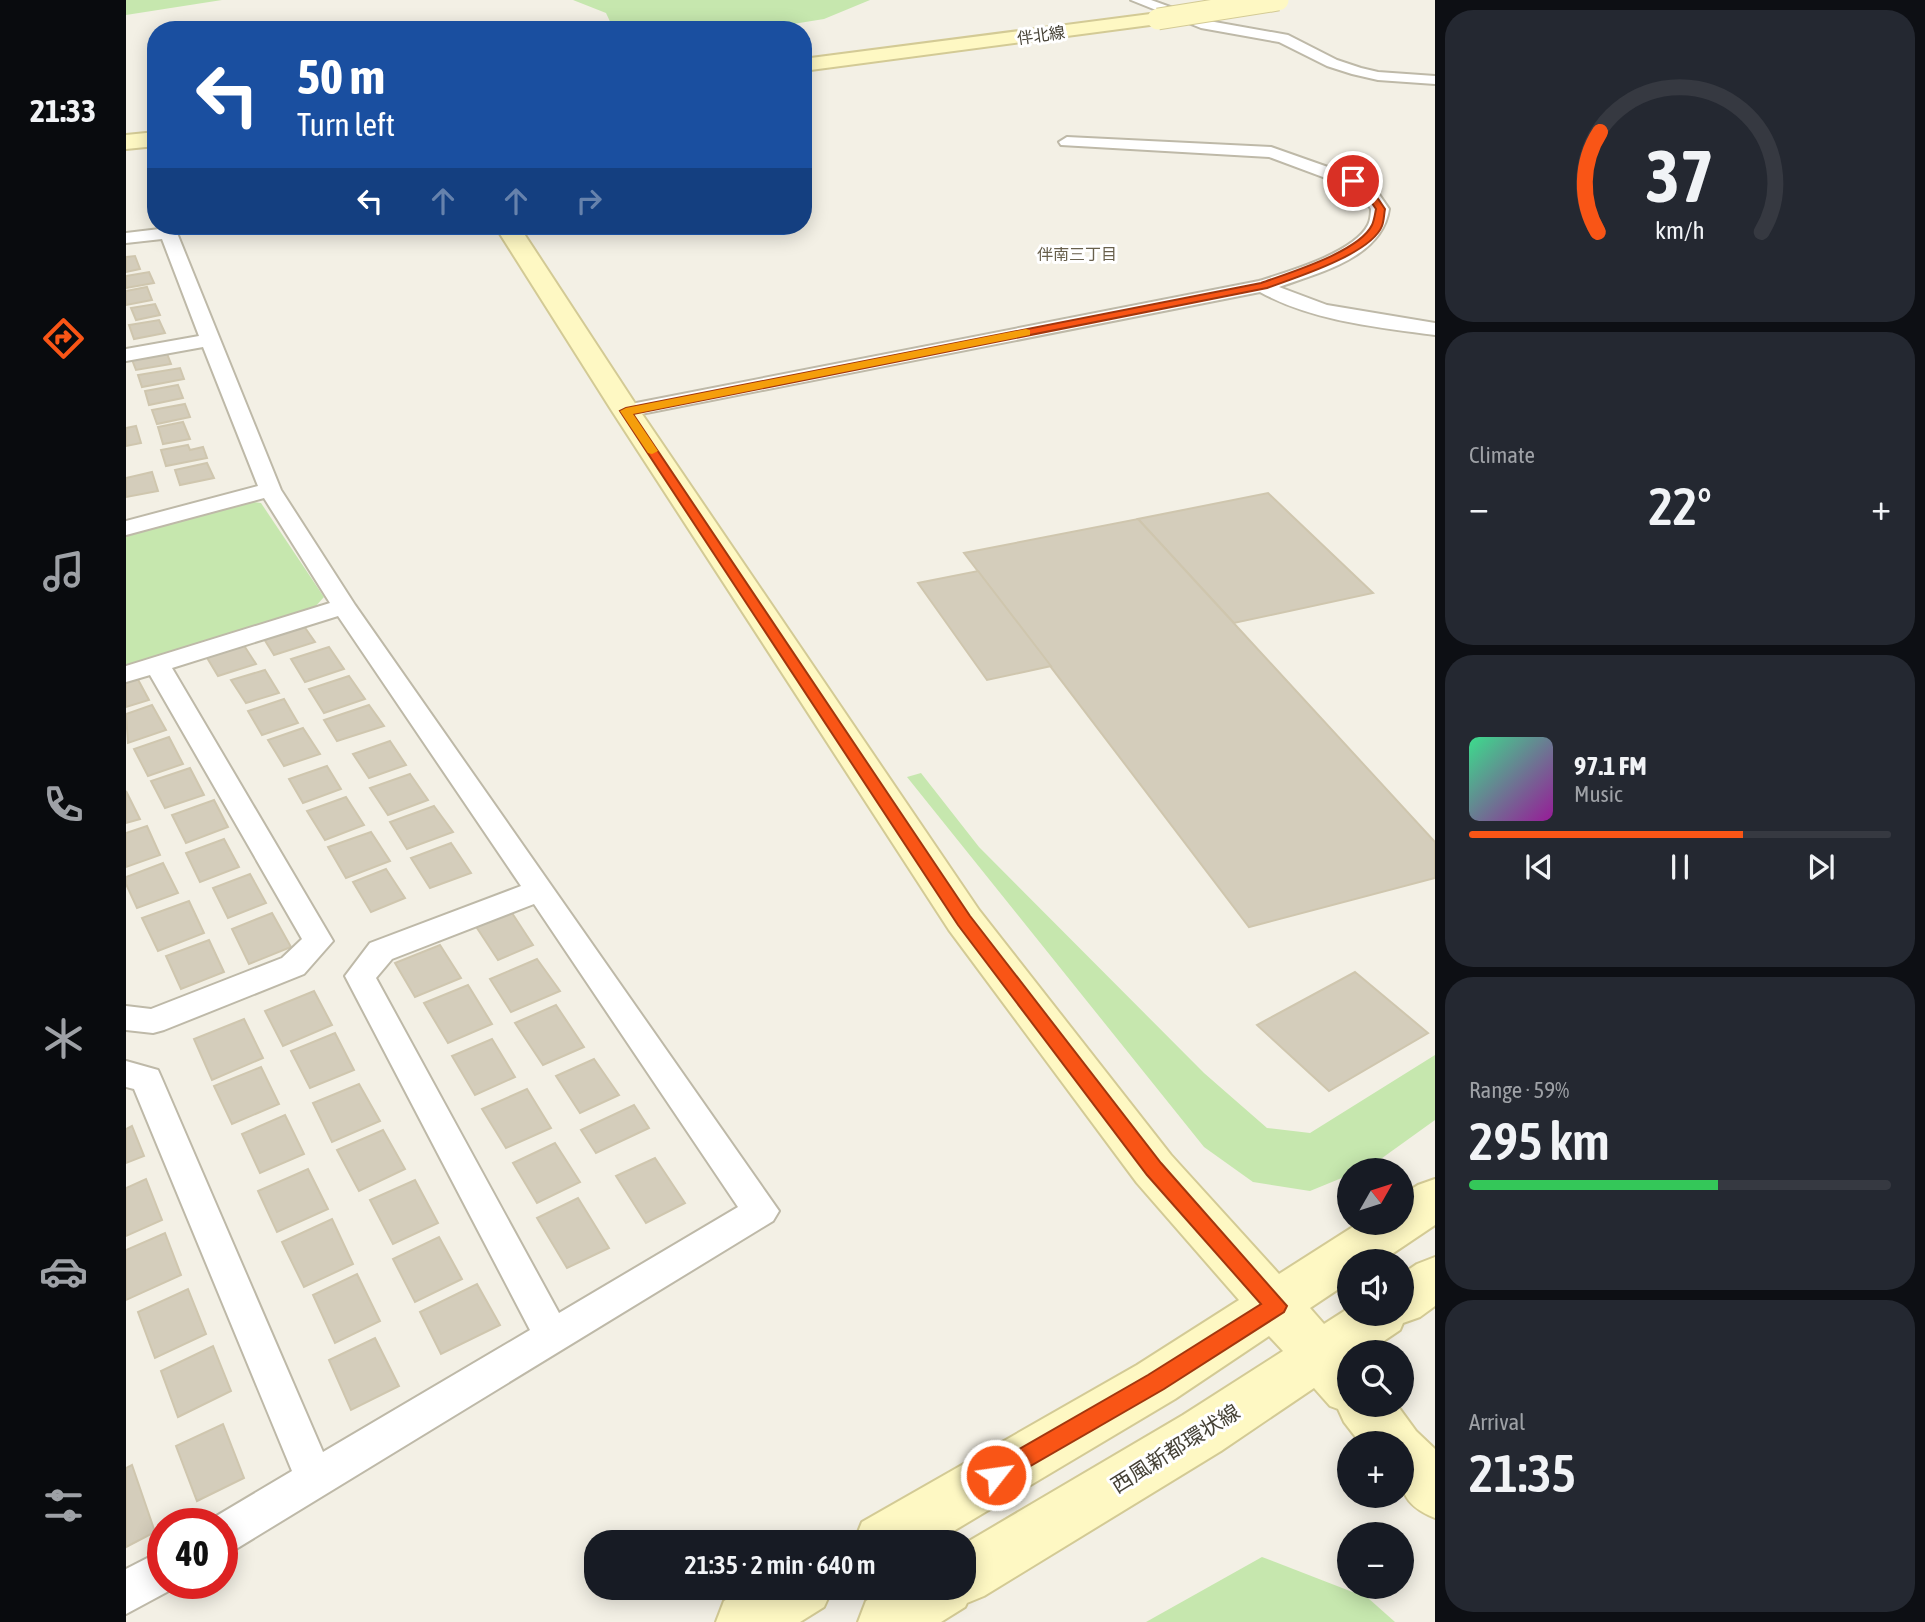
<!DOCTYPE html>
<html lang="en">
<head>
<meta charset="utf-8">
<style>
  body { margin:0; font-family:"Asap Condensed","Noto Sans JP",sans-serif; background:#242831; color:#f1f3f6; height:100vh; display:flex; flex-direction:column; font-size:26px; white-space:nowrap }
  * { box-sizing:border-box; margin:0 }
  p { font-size:23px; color:#9ea1a6 }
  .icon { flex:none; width:38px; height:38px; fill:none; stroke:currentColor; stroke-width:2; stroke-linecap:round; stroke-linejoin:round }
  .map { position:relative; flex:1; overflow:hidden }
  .details { display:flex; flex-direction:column; gap:10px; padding:10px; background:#0d0f14; width:490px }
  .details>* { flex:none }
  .banner { position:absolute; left:21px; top:21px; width:665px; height:214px; border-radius:28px; box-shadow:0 4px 18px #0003; background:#1a4fa0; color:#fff; overflow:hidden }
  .needle { width:46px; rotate:51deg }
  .fabs { position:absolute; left:1211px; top:1158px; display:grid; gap:14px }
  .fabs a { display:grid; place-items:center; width:77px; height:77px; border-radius:50%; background:#171b24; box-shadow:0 4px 18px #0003; font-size:35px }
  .speed { position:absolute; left:21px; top:1508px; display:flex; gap:14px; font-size:35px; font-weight:700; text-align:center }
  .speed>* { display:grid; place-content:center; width:91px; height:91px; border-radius:50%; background:#171b24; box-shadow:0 4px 18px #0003; line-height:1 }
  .speed .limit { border:10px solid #d22; background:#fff; color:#111 }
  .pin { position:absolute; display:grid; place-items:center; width:60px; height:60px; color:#fff; margin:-30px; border:4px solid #fff; border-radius:50%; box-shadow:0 2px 7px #0007 }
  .me { position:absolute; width:77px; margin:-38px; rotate:60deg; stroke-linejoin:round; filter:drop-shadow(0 0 5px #0008) }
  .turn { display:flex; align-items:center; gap:24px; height:147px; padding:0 35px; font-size:32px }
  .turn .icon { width:91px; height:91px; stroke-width:2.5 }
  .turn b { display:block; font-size:49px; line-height:60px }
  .lanes { display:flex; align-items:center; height:66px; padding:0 35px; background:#0003; justify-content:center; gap:35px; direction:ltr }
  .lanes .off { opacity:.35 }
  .big { font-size:52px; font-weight:600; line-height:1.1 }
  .details .card { flex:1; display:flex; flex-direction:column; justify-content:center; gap:10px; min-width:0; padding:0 24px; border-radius:28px; background:#242831 }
  .details .dial { align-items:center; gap:0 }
  .dial svg { height:182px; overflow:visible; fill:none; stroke:#363941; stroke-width:7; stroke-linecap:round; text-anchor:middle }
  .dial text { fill:#f1f3f6; stroke:none }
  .song { display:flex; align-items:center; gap:21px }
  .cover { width:84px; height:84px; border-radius:10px; background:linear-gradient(135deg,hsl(150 70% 55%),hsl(300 70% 35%)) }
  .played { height:7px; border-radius:4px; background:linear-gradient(90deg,#f95516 65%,#363941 65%) }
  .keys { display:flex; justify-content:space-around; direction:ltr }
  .heat { display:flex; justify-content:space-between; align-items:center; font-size:38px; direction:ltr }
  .charge { height:10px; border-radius:5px; background:linear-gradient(90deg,#34c759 59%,#363941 0) }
  .trip { position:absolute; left:458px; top:1530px; width:392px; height:70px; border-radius:28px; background:#171b24; box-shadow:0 4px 18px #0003; font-weight:600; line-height:70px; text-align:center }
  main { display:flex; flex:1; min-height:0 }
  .tab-bar { display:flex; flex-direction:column; width:126px; justify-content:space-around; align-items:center; background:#090b0e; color:#9ea1a6 }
  .tab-bar .icon { width:49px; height:49px }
  .tab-bar .on { color:#f95516 }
  .tab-bar b { font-size:32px; color:#f1f3f6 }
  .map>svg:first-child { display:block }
  .green { fill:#c6e7ae }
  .building { fill:#d4cdbb; stroke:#cfc6ae; stroke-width:2 }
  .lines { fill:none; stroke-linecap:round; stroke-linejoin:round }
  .street-casing { stroke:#beb9a8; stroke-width:4 }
  .secondary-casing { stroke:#d3ca95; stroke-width:4 }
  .street { fill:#fff; fill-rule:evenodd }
  .secondary { fill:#fef8c3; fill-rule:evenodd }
  .secondary-bridge-casing { stroke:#d3ca95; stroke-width:23; stroke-linecap:butt }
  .secondary-bridge { stroke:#fef8c3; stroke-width:21 }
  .route { fill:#f95516; stroke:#a2370e; stroke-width:2 }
  .slow { fill:#f59e0b }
  .labels { text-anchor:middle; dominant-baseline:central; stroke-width:6; stroke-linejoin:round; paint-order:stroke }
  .far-street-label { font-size:16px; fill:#454135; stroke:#fff }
  .far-neighbourhood-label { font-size:16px; fill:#68604c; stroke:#fff }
  .near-street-label { font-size:21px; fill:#454135; stroke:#fff }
</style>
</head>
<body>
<main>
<nav class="tab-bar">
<b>21:33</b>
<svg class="icon on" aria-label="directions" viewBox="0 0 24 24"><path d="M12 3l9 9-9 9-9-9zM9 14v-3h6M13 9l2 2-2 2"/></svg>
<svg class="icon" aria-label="music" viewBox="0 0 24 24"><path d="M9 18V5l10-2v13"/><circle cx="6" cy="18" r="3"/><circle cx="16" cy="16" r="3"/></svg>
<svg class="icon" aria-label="phone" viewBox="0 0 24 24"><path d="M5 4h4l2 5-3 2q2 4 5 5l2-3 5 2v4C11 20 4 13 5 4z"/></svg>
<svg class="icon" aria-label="climate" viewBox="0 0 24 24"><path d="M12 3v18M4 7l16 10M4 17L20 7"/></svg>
<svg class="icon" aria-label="car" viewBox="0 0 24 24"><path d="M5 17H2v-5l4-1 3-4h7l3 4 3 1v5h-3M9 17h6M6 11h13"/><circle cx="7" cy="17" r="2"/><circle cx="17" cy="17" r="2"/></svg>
<svg class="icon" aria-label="filters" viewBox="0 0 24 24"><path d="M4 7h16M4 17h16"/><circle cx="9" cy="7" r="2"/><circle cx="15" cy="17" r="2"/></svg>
</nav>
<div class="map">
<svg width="1309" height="1622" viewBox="0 0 1309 1622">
  <rect width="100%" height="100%" fill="#f3f0e5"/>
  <g class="green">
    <polygon points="0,0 96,0 0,15"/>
    <polygon points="447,0 744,0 698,19 630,30 488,30 480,13"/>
    <polygon points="115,500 135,503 198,597 188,608 0,667 0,533"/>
    <polygon points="795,773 853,847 1078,1073 1141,1128 1184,1133 1309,1055 1309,1120 1245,1166 1234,1171 1223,1171 1223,1175 1184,1191 1127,1182 1078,1147 781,777"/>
    <polygon points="1136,1557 1242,1598 1269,1622 1020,1622"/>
  </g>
  <g class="building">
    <polygon points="9,256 14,269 0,272 0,257"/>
    <polygon points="23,272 28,283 0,288 0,276"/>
    <polygon points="21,287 26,300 0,305 0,291"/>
    <polygon points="29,304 34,315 10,320 5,308"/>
    <polygon points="33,320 39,333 8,339 3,325"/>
    <polygon points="40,351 45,364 10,370 5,357"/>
    <polygon points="54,368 58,379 16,387 12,375"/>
    <polygon points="52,385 57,398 23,405 19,391"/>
    <polygon points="59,404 64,417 31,424 26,410"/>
    <polygon points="57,422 64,439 37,444 32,427"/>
    <polygon points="10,426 15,443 0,446 0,428"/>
    <polygon points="62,445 64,450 77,447 81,458 40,466 35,450"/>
    <polygon points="81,463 88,478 54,485 49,470"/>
    <polygon points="26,472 32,491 0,497 0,478"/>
    <polygon points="1142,493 1247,593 1108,623 1012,519"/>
    <polygon points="1012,519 1309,842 1309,878 1123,927 838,553"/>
    <polygon points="852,571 925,666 861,680 792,583"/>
    <polygon points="175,622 189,642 148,655 135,634"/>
    <polygon points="117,644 130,664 92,676 80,656"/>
    <polygon points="203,647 218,669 179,682 165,659"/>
    <polygon points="139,670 153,693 120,703 105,680"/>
    <polygon points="9,674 23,700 0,707 0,677"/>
    <polygon points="223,676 239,699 198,713 183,689"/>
    <polygon points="158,699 172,723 136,735 122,711"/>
    <polygon points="26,705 40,730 2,743 0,714"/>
    <polygon points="243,705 258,726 211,741 198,720"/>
    <polygon points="177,728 194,754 158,766 142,740"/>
    <polygon points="43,737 57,764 22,776 8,749"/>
    <polygon points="264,741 280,765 243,778 227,754"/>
    <polygon points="201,766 215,789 177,803 163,779"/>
    <polygon points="64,768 78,795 39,808 25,781"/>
    <polygon points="284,774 302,800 262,815 244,788"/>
    <polygon points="0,791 14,819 0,823"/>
    <polygon points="220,797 238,825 199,840 181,811"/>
    <polygon points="88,800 102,827 60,843 46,815"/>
    <polygon points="308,806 327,832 281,849 264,822"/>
    <polygon points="21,826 34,855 0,867 0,833"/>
    <polygon points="245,832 264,861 220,878 202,847"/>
    <polygon points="98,839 113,867 74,882 60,853"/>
    <polygon points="325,843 345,873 304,888 285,858"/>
    <polygon points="37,863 52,893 11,908 0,884 0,877"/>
    <polygon points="260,869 279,898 245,912 227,882"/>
    <polygon points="124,874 140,903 102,918 87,888"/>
    <polygon points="63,901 78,933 32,951 16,918"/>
    <polygon points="384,910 407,945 372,960 349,925"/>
    <polygon points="146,913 165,947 123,964 106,929"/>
    <polygon points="83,940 98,972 55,989 40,956"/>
    <polygon points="314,945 335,978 289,997 269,963"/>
    <polygon points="411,959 434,991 385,1012 364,979"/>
    <polygon points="1229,972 1302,1033 1203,1091 1131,1025"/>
    <polygon points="342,985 366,1024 322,1043 298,1003"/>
    <polygon points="188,991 206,1025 157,1046 139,1011"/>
    <polygon points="430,1005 458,1047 417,1065 389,1023"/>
    <polygon points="118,1019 137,1058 86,1080 68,1039"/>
    <polygon points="209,1033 228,1070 184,1088 165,1051"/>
    <polygon points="366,1039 389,1077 349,1095 326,1056"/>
    <polygon points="468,1059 493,1095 454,1113 430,1076"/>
    <polygon points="135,1067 153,1104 106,1124 88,1086"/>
    <polygon points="233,1084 254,1121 206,1142 187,1103"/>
    <polygon points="401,1089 425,1128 380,1148 356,1109"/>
    <polygon points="508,1105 523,1128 470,1153 455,1130"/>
    <polygon points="159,1115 178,1154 134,1173 116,1134"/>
    <polygon points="6,1126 18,1156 0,1163 0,1129"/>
    <polygon points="257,1130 279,1169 233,1191 211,1150"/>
    <polygon points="429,1143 454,1182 411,1203 387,1163"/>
    <polygon points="529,1158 559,1203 520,1223 490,1176"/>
    <polygon points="182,1169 202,1209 151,1232 132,1191"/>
    <polygon points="20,1179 36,1220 0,1236 0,1188"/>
    <polygon points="289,1180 312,1223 267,1244 244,1200"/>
    <polygon points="452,1198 483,1248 441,1268 411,1218"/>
    <polygon points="206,1219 227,1264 178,1287 156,1242"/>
    <polygon points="39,1233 55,1275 0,1300 0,1250"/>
    <polygon points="313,1237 336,1279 289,1302 267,1259"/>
    <polygon points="231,1274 254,1321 209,1343 187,1295"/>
    <polygon points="351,1284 374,1325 315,1354 294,1312"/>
    <polygon points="62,1289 80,1334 29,1358 12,1312"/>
    <polygon points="249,1338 273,1386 225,1410 203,1360"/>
    <polygon points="87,1346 105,1391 52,1417 35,1371"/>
    <polygon points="97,1424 118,1478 71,1501 50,1446"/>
    <polygon points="6,1465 29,1532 0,1547 0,1468"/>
  </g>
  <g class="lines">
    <g class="street-casing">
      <g id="street">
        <polygon points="1005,0 1025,0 1083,21 1162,35 1211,60 1235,68 1252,72 1309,76 1309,84 1252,80 1226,74 1201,66 1153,42 1075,28"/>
        <path d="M941,137L1145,147L1233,178L1250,190L1263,209C1256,258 1192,273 1153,287L1201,305L1309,323V335C1250,327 1187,321 1134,292L500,417L493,415L490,411L493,407L500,405L1133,281C1161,272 1228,253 1242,225C1244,221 1245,214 1245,209L1238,197L1221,186L1143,157L935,145L933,142Z"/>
        <path d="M42,228L51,233L155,490L229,605L653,1211L647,1221L110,1549L96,1555V1524H80L82,1521L166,1471L8,1089L0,1087V1061L32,1070L36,1079L197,1452L404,1330L219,976L244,943L395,886L212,616L46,668L207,941L178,974L38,1030L27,1033L0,1030V1006L25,1009L156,958L176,939L24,675L0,682V666L204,603L138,498L0,535V521L132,486L77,347L0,361V349L73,336L36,239L0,243V233ZM408,904L612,1207L433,1313L250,978L266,959Z"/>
        <polygon points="37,1550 37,1584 52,1586 0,1614 0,1569"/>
      </g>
    </g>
    <g class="secondary-casing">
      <g id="secondary">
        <polygon points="1032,13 1041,19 1039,23 677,71 677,59"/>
        <polygon points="30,132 30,146 0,149 0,135"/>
        <path d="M369,226H393L514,411L853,910L1045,1155L1153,1274L1233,1223H1276V1195L1292,1185L1309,1179V1225L1254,1262H1223V1282L1184,1308L1198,1324L1223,1308V1314H1276V1274L1291,1264L1309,1257V1306L1294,1317L1277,1323L1274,1330L1240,1353H1223V1405H1271L1290,1431L1309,1449V1518C1268,1501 1276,1482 1276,1444H1235L1218,1422L1212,1409L1204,1406L1188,1388L1095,1451L858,1596L841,1603L839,1607L815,1622H732L740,1601L764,1587H838V1544L1057,1415L1157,1351L1143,1336L1049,1399L809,1542H728L736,1522L1011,1365L1113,1300L1011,1183L823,930L486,411Z"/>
        <polygon points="622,1587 707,1587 698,1607 674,1622 590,1622 598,1601"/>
      </g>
    </g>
    <use href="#street" class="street"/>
    <use href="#secondary" class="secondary"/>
    <g class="secondary-bridge-casing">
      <polyline id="secondary-bridge" points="1032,19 1152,0"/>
    </g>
    <use href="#secondary-bridge" class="secondary-bridge"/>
  </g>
  <path class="route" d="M1224,179C1240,179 1251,197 1259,209C1258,214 1258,221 1256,226C1245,254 1169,278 1141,288L507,414L844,916L1035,1163L1161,1306L1158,1312L1038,1389L870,1486L862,1483L859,1475L862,1467L1022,1375L1135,1304L1021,1175L832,925L494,411L500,408L1135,283C1162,273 1233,252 1246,225C1248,221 1249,214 1250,209L1241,196L1224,183Z"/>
  <polygon class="slow" points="900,329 904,330 904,335 507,414 532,451 526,454 522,453 494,411 500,408"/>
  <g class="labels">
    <g class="far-street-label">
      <text transform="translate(915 35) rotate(-8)">伴北線</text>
    </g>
    <g class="far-neighbourhood-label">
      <text x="951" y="254">伴南三丁目</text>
    </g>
    <g class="near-street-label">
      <text transform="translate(1049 1448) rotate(-32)">西風新都環状線</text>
    </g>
  </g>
</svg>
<div class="fabs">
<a><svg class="needle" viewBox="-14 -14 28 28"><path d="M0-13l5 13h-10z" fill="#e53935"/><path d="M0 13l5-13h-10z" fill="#9ea1a6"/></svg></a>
<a><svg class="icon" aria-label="sound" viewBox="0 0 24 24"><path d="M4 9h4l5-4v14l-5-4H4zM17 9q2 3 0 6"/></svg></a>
<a><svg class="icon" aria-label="search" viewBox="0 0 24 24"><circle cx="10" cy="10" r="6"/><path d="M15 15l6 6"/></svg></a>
<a>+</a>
<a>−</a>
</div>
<div class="speed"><div class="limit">40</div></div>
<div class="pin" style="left:1227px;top:181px;background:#d93025"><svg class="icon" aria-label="arrive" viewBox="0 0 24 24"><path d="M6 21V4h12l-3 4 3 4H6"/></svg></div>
<svg class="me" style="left:870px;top:1475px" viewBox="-20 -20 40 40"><circle r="17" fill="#f95516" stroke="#fff" stroke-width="3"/><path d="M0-11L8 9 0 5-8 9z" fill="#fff"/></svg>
<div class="trip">21:35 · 2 min · 640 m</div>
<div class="banner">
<div class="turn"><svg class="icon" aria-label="left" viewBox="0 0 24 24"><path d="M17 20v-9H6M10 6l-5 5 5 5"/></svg><div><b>50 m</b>Turn left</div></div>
<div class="lanes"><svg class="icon" aria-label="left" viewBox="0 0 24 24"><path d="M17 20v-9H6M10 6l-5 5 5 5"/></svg><svg class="icon off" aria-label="ahead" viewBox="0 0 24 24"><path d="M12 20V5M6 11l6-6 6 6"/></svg><svg class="icon off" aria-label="ahead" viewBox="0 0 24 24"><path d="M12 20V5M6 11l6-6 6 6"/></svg><svg class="icon off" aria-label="right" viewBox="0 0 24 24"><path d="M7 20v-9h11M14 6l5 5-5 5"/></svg></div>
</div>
</div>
<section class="details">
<div class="card dial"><svg viewBox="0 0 100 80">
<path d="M14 69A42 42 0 1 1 86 69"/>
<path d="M14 69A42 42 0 0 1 15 25" stroke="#f95516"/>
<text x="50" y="56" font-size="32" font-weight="700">37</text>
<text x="50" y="72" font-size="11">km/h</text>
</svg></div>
<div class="card"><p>Climate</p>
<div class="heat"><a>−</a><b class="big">22°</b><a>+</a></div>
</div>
<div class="card">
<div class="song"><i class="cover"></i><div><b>97.1 FM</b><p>Music</p></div></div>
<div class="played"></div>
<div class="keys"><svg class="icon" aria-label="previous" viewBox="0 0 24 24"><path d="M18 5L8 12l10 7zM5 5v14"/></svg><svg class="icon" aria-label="pause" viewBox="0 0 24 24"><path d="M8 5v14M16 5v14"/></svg><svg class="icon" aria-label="next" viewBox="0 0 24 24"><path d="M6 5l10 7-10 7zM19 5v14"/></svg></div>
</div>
<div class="card"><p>Range · 59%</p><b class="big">295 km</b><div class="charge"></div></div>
<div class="card"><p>Arrival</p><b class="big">21:35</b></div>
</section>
</main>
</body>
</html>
